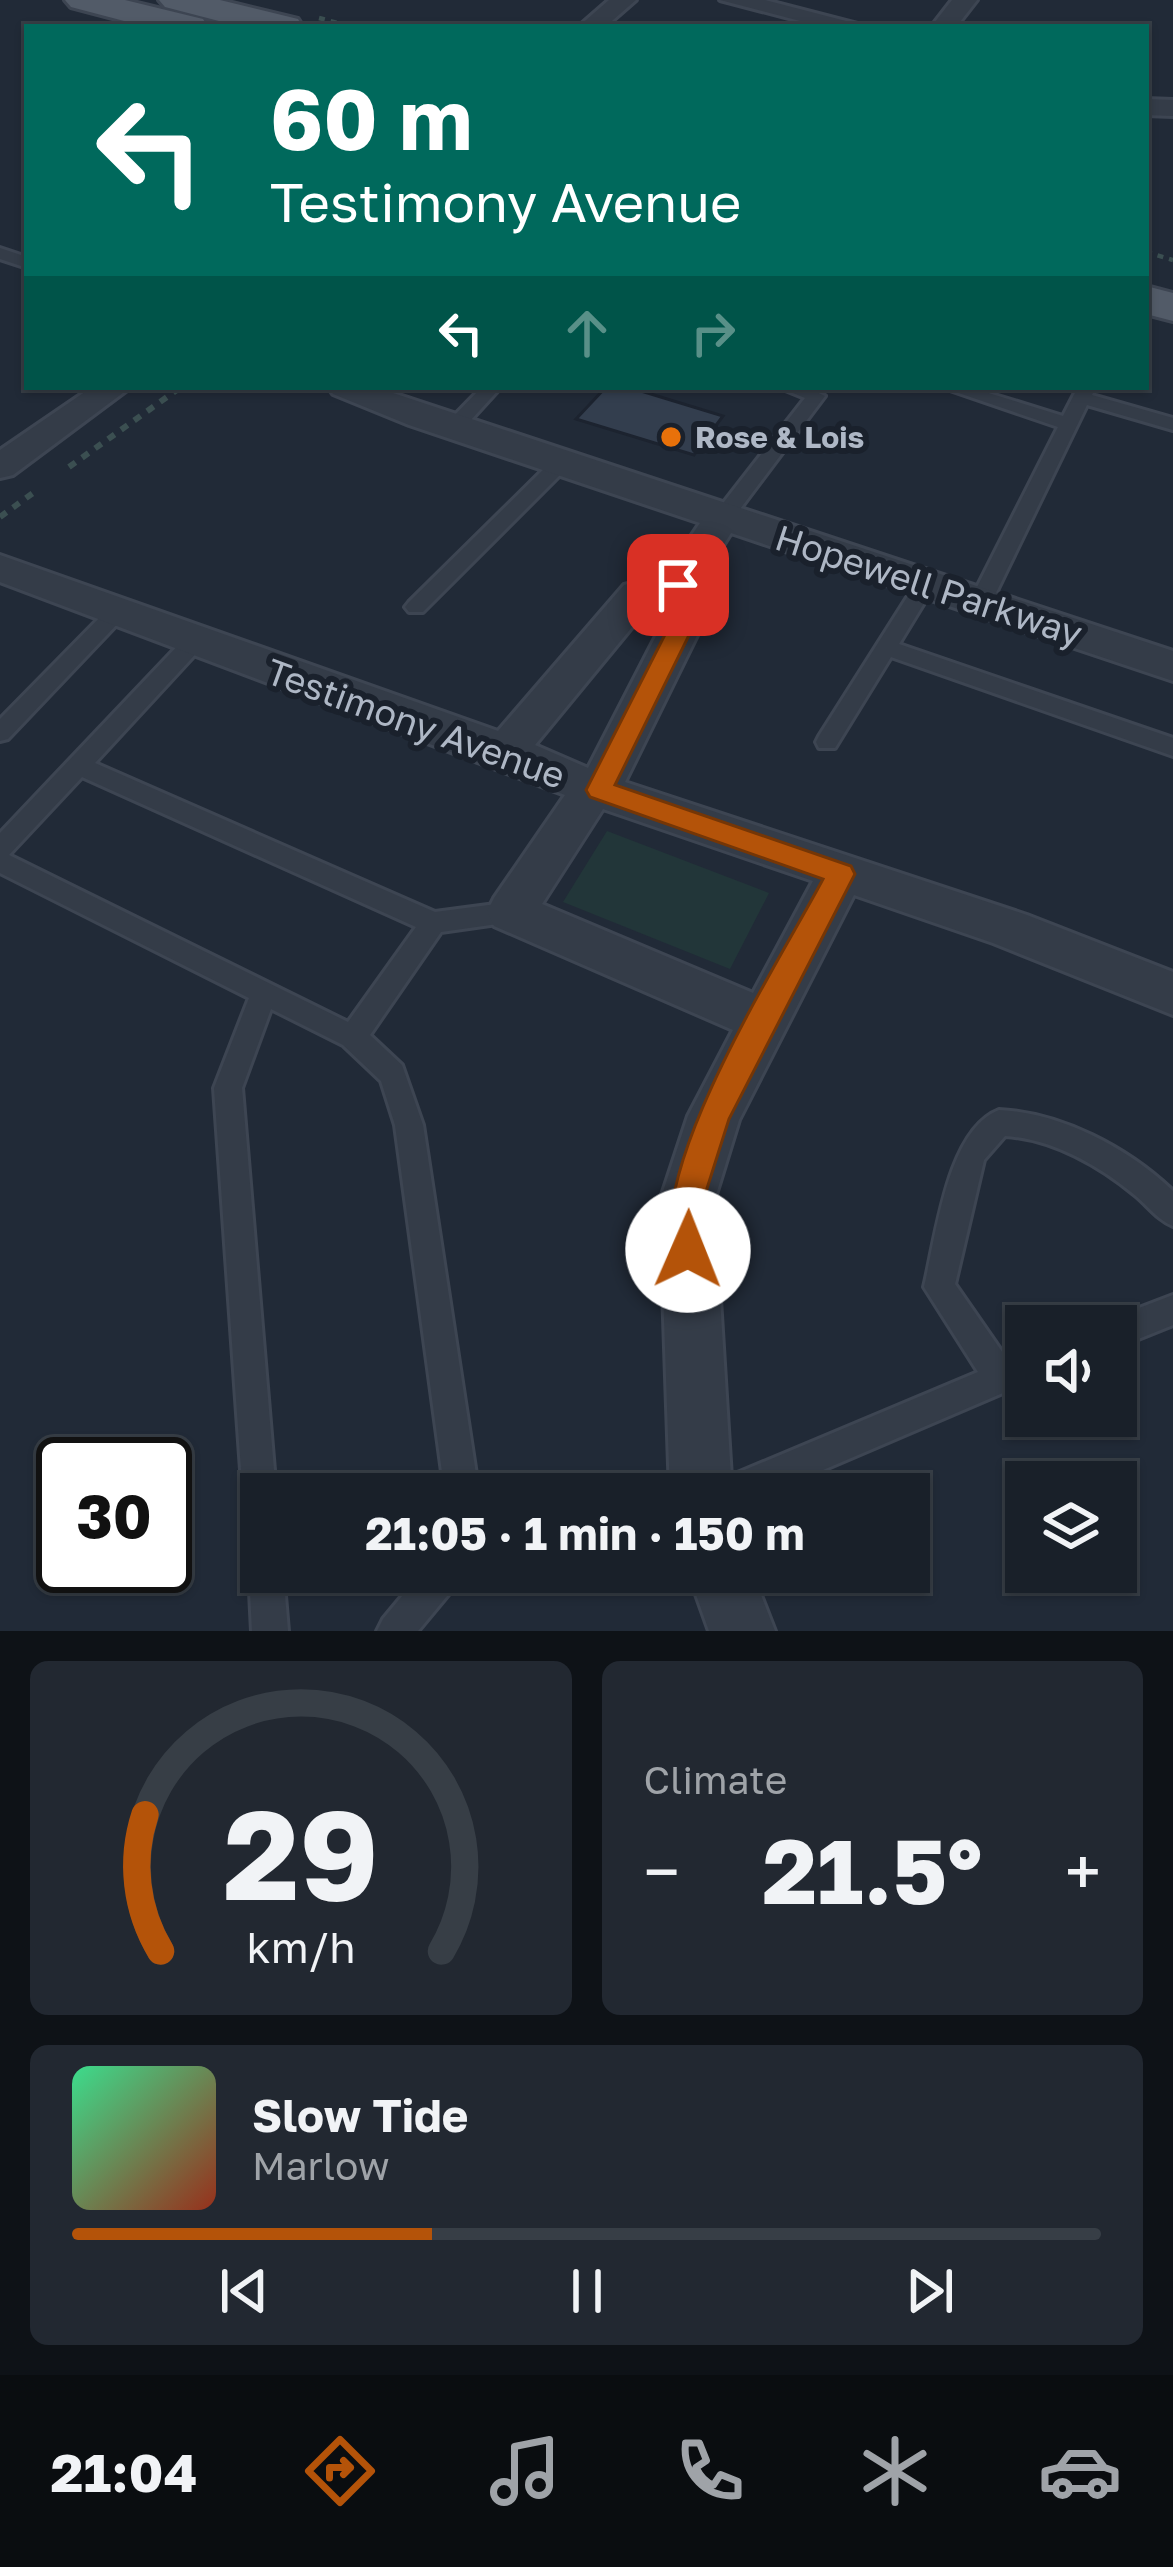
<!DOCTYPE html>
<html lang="en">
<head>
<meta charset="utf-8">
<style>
  body { margin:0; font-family:"Golos Text",sans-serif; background:#222831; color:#f1f3f6; height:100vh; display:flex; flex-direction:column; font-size:45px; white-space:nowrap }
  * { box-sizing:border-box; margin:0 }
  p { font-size:39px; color:#9fa3a8 }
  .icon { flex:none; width:66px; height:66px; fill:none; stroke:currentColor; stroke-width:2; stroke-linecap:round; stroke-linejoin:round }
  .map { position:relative; height:1631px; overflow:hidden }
  .side { display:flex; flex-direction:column; gap:30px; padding:30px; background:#0e1217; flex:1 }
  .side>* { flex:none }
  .top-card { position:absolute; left:24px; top:24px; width:1125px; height:366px; border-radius:0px; box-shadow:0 3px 9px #0004,0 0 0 3px #373e46; background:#00695c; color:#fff; overflow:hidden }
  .buttons { position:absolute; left:1005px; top:1305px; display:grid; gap:24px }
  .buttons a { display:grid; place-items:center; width:132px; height:132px; border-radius:0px; background:#192029; box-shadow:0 3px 9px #0004,0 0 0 3px #373e46; font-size:60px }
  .speed { position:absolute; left:36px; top:1437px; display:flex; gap:24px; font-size:60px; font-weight:700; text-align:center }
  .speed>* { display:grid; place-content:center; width:156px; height:156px; border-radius:50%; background:#192029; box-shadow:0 3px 9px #0004,0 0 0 3px #373e46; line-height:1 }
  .speed .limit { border:6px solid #111; border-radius:18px; background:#fff; color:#111 }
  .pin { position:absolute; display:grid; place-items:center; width:102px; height:102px; color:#fff; margin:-51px; border-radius:24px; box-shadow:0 6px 18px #0006 }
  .me { position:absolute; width:132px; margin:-66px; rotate:1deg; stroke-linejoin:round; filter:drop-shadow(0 0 9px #0008) }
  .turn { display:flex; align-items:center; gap:42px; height:252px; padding:0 48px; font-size:54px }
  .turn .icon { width:156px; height:156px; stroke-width:2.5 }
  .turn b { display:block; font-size:84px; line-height:102px }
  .lanes { display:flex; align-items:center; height:114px; padding:0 48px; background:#0003; justify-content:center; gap:60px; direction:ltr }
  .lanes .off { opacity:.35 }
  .big { font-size:90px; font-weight:700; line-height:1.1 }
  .side .tile { flex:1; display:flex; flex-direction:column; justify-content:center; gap:18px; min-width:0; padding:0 42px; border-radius:18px; background:#222831 }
  .side .dial { align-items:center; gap:0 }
  .dial svg { height:312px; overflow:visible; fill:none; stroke:#373e46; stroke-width:7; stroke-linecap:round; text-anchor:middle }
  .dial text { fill:#f1f3f6; stroke:none }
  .song { display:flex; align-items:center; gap:36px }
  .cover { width:144px; height:144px; border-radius:18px; background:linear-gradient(135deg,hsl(150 70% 55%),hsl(10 70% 35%)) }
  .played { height:12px; border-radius:6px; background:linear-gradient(90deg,#b45309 35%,#373e46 35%) }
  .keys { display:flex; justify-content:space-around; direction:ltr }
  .heat { display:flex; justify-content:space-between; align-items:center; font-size:66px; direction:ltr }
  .side .tiles { flex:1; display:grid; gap:30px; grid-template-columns:1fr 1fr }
  .tile:last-child { grid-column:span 2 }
  .trip { position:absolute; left:240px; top:1473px; width:690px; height:120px; border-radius:0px; background:#192029; box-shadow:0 3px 9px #0004,0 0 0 3px #373e46; font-weight:700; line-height:120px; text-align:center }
  .tabs { display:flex; height:192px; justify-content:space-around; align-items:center; background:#0a0d10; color:#9fa3a8 }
  .tabs .icon { width:84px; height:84px }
  .tabs .current { color:#b45309 }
  .tabs b { font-size:54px; color:#f1f3f6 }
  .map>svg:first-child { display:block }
  .green { fill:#223639 }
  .building { fill:#333e4e; stroke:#1c232f; stroke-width:3 }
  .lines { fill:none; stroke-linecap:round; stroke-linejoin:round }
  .service-casing { stroke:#3d4552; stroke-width:6 }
  .minor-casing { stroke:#3d4552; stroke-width:6 }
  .primary-casing { stroke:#3d4552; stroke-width:6 }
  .path-far1 { stroke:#3b4f51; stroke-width:4.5; stroke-dasharray:6 6; stroke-linecap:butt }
  .path { stroke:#3b4f51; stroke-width:6; stroke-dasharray:8 8; stroke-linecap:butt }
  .service { fill:#343c48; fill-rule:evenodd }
  .minor { fill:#343c48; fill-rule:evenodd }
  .primary { fill:#525b68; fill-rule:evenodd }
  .route { fill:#b45309; stroke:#753606; stroke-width:3 }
  .food-dot { fill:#e8710a; stroke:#1a212c; stroke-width:4.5 }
  .labels { text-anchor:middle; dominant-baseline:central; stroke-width:12; stroke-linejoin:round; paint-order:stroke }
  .far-poi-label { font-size:30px; font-weight:bold; fill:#aeb7c5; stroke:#1a212c; text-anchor:start }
  .street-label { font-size:36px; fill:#aeb7c5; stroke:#1a212c }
</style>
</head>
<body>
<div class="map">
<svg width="1173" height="1631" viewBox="0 0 1173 1631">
  <rect width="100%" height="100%" fill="#212a37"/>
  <polygon class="green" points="607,831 769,893 730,969 563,902"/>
  <polygon class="building" points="606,387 628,387 723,416 694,455 576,419"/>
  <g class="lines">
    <g class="service-casing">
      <g id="service">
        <polygon points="0,248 27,257 27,268 0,259"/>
        <polygon points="482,387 501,387 460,432 446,432 446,424"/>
        <polygon points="778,387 806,387 825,396 731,521 717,521 717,511 805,398"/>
        <polygon points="941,387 969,387 1063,416 1078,387 1096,387 1092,395 1173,418 1173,430 1087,405 991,603 980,610 969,603 1058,427"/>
        <polygon points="560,458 567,460 567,468 423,612 409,612 405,607 409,602 553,460"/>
        <polygon points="925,578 935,585 899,644 1173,738 1173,756 891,657 835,748 819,748 816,742 819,736 918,580"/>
        <polygon points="116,606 123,608 127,613 123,618 8,739 0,741 0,719 109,608"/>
        <path d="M194,634L202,637L205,642L202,647L95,763L435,912L511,902L520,905L524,912L520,919L511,922L441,932L370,1035L402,1065L423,1125L479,1494H445L395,1125L381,1081L343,1045L271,1009L242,1088L276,1494H261V1529L249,1524L244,1512L214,1088L249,998L0,873V833L186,637ZM82,777L416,927L348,1022L9,855Z"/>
        <path d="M999,1110C1062,1113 1128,1148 1173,1191V1226C1158,1220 1148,1206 1136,1196C1100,1166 1053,1139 1005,1136L984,1160L955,1284L1007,1359L1026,1351V1383L767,1494H711L716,1482L978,1372L924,1287C936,1238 947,1130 999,1110Z"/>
        <polygon points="1173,1295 1173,1325 1116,1348 1116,1326 1103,1326 1105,1321"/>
        <polygon points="261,1557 261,1572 283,1572 288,1631 252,1631 249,1572 254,1560"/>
        <polygon points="422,1572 462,1572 457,1584 418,1631 377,1631 383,1619"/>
      </g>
    </g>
    <g class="minor-casing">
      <g id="minor">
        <polygon points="609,0 636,0 605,27 578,27"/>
        <polygon points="720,0 765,0 869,27 823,27"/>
        <polygon points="952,0 977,0 956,27 931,27"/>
        <polygon points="1146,99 1173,100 1173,116 1146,115"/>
        <polygon points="92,387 131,387 13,475 0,478 0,450"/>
        <path d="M328,387H375L1173,651V681L731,533L698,585L710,609L625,782L1027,915L1173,972V1015L993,943L854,895L739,1120L714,1201L732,1494H670L660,1201L688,1116L733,1030L494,926L487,912L494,898L565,795L0,582V555L498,731L624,585L665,575L700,523L409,425L333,394ZM666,601L670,609L588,768L535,745L651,604ZM603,809L813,881L753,993L542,904Z"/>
        <polygon points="688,1572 752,1572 775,1631 709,1631"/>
      </g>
    </g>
    <g class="primary-casing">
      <g id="primary">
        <polygon points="65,0 125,0 203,19 208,27 147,27 71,7"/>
        <polygon points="159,0 220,0 298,19 303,27 242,27 165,7"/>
        <polygon points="1146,286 1173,293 1173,321 1146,314"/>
      </g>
    </g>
    <g class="path-far1">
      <polyline points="319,18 353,27"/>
      <polyline points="1146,252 1173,260"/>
    </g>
    <g class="path">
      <polyline points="69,467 181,387"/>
      <polyline points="0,517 33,493"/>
    </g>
    <use href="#service" class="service"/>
    <use href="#minor" class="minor"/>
    <use href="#primary" class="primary"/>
  </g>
  <path class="route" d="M678,577L686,579L702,609L615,785L851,866L855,874L729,1119L703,1201L705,1250L700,1262L688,1266L676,1262C640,1177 781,959 823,879L590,797L586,790L678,609L666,585Z"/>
  <circle class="food-dot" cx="671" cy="437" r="12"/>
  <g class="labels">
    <g class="far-poi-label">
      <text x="695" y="437">Rose &amp; Lois</text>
    </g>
    <g class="street-label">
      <text transform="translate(929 585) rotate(18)">Hopewell Parkway</text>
      <text transform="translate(416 723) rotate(20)">Testimony Avenue</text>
    </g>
  </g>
</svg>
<div class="buttons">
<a><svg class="icon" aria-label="sound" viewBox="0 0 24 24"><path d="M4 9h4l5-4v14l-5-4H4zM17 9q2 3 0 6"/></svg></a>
<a><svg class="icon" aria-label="layers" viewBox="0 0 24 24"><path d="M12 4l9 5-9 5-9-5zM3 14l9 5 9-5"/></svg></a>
</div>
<div class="speed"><div class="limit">30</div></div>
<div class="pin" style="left:678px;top:585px;background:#d93025"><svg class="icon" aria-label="arrive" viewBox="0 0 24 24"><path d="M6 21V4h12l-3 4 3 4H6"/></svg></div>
<svg class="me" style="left:688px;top:1250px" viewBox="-20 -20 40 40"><circle r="19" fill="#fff"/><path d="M0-13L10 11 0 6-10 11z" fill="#b45309"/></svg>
<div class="trip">21:05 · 1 min · 150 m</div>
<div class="top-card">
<div class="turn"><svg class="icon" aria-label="left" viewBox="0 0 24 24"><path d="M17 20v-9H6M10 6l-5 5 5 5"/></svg><div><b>60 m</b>Testimony Avenue</div></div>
<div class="lanes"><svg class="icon" aria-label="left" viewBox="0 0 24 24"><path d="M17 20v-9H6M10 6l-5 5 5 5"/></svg><svg class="icon off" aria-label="ahead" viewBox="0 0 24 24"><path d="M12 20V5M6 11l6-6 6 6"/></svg><svg class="icon off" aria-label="right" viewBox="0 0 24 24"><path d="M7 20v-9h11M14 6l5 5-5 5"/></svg></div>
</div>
</div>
<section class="side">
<div class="tiles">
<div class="tile dial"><svg viewBox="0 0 100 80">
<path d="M14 69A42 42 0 1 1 86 69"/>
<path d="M14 69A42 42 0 0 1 10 34" stroke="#b45309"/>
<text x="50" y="56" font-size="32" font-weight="700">29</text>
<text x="50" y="72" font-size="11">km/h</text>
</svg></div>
<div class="tile"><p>Climate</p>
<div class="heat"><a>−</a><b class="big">21.5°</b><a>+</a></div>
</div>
<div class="tile">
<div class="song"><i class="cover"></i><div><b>Slow Tide</b><p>Marlow</p></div></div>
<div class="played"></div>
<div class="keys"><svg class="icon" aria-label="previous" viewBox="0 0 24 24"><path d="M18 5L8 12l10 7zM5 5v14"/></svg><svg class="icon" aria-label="pause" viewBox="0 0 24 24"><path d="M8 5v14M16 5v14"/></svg><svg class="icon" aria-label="next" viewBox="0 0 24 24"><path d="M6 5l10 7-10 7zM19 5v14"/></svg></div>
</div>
</div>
</section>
<nav class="tabs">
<b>21:04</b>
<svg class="icon current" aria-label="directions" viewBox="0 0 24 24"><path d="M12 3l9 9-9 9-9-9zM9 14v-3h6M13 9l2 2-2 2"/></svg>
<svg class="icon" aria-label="music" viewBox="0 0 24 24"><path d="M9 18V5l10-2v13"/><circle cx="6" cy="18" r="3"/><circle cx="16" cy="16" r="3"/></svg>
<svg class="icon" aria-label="phone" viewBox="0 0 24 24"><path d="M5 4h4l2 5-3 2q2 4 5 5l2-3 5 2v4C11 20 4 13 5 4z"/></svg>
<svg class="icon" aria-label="climate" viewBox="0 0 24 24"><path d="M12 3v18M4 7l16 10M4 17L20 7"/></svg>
<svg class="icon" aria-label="car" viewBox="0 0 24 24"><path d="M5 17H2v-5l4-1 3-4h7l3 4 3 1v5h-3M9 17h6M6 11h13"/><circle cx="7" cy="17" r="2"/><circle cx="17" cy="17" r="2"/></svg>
</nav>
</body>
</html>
